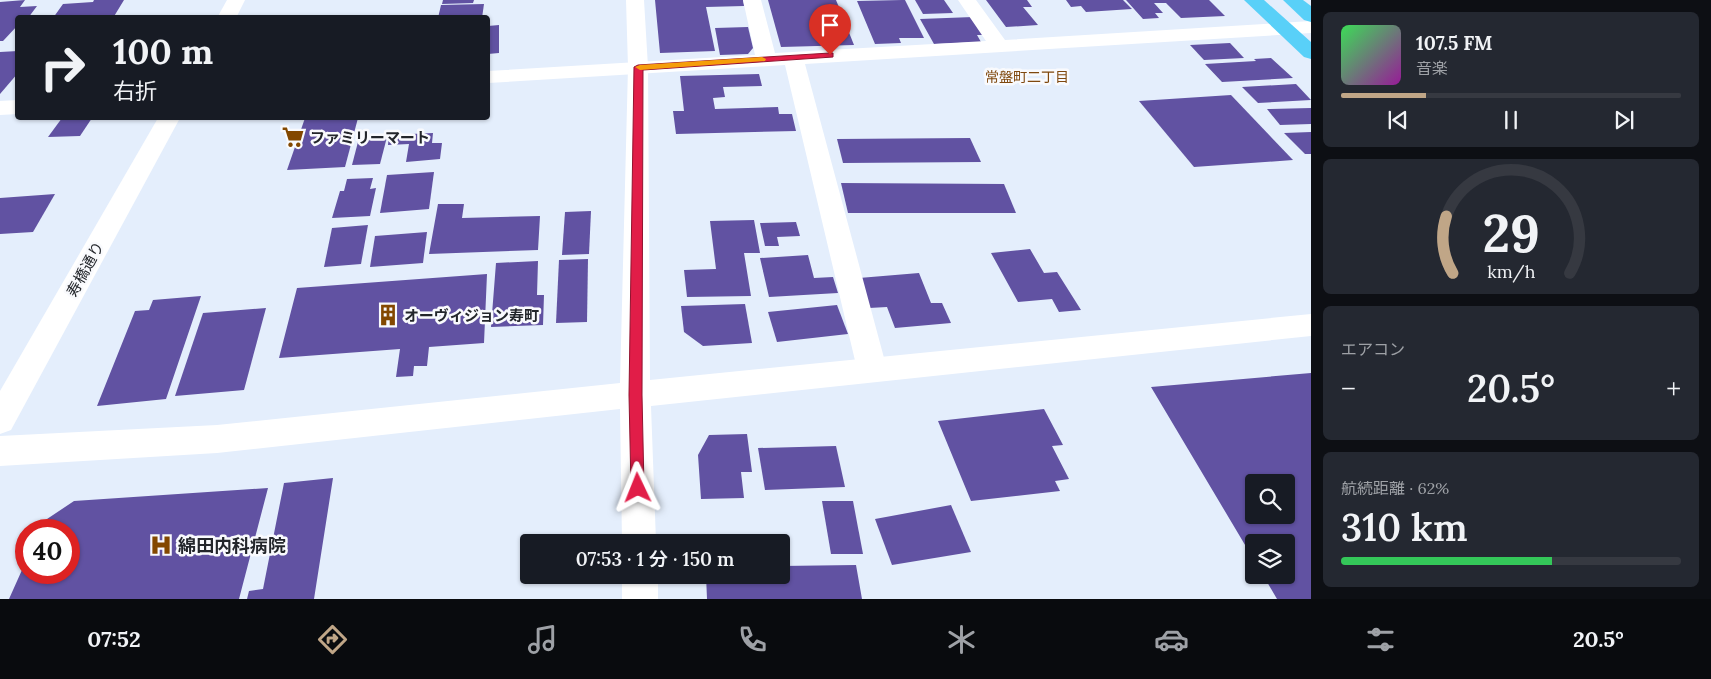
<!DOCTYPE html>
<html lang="ja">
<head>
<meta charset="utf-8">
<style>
  body { margin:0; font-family:Lora,"Noto Sans JP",serif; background:#242831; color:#f1f3f6; height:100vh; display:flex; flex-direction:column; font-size:19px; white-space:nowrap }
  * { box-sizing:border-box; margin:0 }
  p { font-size:16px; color:#9ea1a6 }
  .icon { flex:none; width:28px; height:28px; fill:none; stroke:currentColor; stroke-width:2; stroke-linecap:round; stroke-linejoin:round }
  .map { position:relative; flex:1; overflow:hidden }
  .panel { display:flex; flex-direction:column; gap:12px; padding:12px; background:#0d0f14; width:400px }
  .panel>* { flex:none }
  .banner { position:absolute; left:15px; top:15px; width:475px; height:105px; border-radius:5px; box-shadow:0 1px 4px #0004; background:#171b24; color:#f1f3f6; overflow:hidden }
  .fabs { position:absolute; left:1245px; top:474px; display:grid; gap:10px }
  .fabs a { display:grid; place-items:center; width:50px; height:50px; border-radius:5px; background:#171b24; box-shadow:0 1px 4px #0004; font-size:25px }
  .speed { position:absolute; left:15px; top:519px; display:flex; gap:10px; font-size:25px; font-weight:700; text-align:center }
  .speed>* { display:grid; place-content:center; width:65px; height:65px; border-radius:50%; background:#171b24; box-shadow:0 1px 4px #0004; line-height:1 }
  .speed .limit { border:8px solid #d22; background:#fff; color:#111 }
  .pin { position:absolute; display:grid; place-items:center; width:42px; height:42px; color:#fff; margin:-51px -21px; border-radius:50% 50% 50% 0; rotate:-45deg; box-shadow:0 0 5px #0007 }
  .pin .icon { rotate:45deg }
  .me { position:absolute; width:55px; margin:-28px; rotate:358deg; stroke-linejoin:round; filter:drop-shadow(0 0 4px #0008) }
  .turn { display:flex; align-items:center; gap:18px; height:105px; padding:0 15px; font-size:22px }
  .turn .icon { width:65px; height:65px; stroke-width:2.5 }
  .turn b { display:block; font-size:35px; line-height:42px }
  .big { font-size:38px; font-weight:600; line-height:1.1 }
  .panel .tile { flex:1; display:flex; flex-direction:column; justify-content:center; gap:8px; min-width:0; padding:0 18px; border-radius:8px; background:#242831 }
  .panel .dial { align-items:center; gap:0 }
  .dial svg { height:130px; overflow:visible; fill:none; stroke:#363941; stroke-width:7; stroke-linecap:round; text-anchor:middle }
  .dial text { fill:#f1f3f6; stroke:none }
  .song { display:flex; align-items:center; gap:15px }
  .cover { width:60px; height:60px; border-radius:8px; background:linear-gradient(135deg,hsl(130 70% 55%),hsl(300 70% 35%)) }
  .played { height:5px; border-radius:2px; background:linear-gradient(90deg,#c0a687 25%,#363941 25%) }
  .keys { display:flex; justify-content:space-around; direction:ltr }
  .heat { display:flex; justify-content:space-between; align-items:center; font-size:28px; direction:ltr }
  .charge { height:8px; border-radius:4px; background:linear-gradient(90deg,#34c759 62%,#363941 0) }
  .trip { position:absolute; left:520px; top:534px; width:270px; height:50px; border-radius:5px; background:#171b24; box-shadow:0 1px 4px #0004; font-weight:600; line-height:50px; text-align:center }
  .menu { display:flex; height:80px; justify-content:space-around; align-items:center; background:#090b0e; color:#9ea1a6 }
  .menu .icon { width:35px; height:35px }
  .menu .active { color:#c0a687 }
  .menu b { font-size:22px; color:#f1f3f6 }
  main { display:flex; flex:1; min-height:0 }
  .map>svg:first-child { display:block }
  .building { fill:#6152a2; fill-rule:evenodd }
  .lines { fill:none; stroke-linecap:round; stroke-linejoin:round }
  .street { fill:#fff; fill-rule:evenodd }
  .secondary { fill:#fff; fill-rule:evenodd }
  .highway { fill:#59d0f8; fill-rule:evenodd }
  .route { fill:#e11d48; stroke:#92132f }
  .slow { fill:#f59e0b }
  .labels { text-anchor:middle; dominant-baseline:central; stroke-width:5; stroke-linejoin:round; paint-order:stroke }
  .far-neighbourhood-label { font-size:14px; fill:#7f480e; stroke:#f9fafd }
  .poi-label { font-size:15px; font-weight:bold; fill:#23262b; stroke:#f9fafd; text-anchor:start }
  .street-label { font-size:15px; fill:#23262b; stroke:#f9fafd }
  .near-poi-label { font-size:18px; font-weight:bold; fill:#23262b; stroke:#f9fafd; text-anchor:start }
</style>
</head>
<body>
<main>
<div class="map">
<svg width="1311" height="599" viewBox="0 0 1311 599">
  <rect width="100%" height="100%" fill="#e4eefc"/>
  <g class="building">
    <polygon points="25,0 20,7 37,6 28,18 18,18 18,25 3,41 0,41 0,2"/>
    <polygon points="94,0 124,0 113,18 53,18 63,4 93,2"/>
    <polygon points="443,0 474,0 473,3 442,4"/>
    <polygon points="655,0 743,0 744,6 706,7 715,51 660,53"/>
    <polygon points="768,0 836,0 854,45 781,47"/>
    <polygon points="902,0 905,0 924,38 899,38 901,43 875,44 857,1"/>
    <polygon points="915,0 944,0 953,13 923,14"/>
    <polygon points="986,0 1027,0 1032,7 1023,7 1038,25 1006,27"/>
    <polygon points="1066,0 1123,0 1132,9 1086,12 1081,6 1071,7"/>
    <polygon points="1126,0 1209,0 1225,16 1181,18 1166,3 1154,3 1163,13 1155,13 1159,18 1143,19"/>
    <polygon points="484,4 482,18 438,18 441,5"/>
    <polygon points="973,17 985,35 977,35 981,42 934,44 920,19"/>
    <polygon points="499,25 499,53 488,54 488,26"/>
    <polygon points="748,27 753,48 748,54 720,55 715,28"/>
    <polygon points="1230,43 1244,58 1204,60 1190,45"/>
    <polygon points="18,51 18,73 0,94 0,52"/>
    <polygon points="1271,58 1293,78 1222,82 1205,64 1256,61 1254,59"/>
    <polygon points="759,74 762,86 723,87 725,97 713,98 715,109 778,107 779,114 792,114 796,131 676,134 673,111 684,111 680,76"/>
    <polygon points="1296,84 1311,100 1258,103 1242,87"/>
    <polygon points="1231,95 1293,160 1194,167 1139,101"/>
    <polygon points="1311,108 1311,124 1280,125 1267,109"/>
    <polygon points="62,118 92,118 80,136 48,137"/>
    <polygon points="305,118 358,118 345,167 287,170"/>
    <polygon points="1311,132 1311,154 1305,154 1284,133"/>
    <polygon points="433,133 432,143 442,143 440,159 406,162 409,144 388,145 389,135"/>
    <polygon points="387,137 380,164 352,165 359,138"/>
    <polygon points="970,138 981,162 843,163 837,139"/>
    <polygon points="434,172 429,209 380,213 387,175"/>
    <polygon points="373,178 370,189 376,188 370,216 332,218 340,191 344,191 347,179"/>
    <polygon points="841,183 1004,184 1016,213 848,213"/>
    <polygon points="55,194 33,232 0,234 0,198"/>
    <polygon points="438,204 464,204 462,218 540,216 538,250 429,254"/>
    <polygon points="591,211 589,254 562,255 565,212"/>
    <polygon points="754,220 760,253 744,253 751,296 687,297 684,270 716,269 710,221"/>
    <polygon points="796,222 800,236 777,237 779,246 765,246 760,223"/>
    <polygon points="368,225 361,264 324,267 332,228"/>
    <polygon points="427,232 423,263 370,267 375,236"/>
    <polygon points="1030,249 1044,273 1057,272 1081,310 1059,312 1052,299 1018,302 991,253"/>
    <polygon points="808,255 814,278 833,277 838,293 769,297 760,258"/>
    <polygon points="588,259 587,322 556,323 559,260"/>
    <polygon points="538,261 537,295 544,295 543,325 491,327 496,263"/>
    <polygon points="919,273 931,303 942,303 951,323 895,328 887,307 869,308 859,278"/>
    <polygon points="487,274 484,343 429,347 427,366 414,366 413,376 396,377 400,349 279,358 297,288"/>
    <polygon points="201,296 166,399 97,406 135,311 149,310 153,300"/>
    <polygon points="745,304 752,343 703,346 684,332 681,306"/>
    <polygon points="837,305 848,334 777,342 768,312"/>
    <polygon points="266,308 244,390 175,396 203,313"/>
    <path d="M1311,373V599H1277L1263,575H1286V542H1254V560L1151,387ZM1254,482H1286V515H1254Z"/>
    <polygon points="1044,409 1063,445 1052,446 1069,479 1055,481 1060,491 971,501 938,421"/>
    <polygon points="747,434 752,472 741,472 744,498 701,499 698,455 709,435"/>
    <polygon points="836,446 845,487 765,490 758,448"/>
    <polygon points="333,478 314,599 247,599 249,591 263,589 284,483"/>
    <polygon points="268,488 239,599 9,599 26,561 26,572 69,572 69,530 40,530 44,521 74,501"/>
    <polygon points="822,501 853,501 863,554 831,554"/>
    <polygon points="951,505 971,552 892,565 875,519"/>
    <polygon points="856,565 862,599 707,599 706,575 781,575 781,566"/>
  </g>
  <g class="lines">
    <g class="street">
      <polygon points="743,0 761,0 775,53 986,41 958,0 976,0 1005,40 1311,21 1311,33 805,64 887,369 882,378 872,382 862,378 857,369 785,65 488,83 488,71 755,55"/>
      <polygon points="18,100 18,114 0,115 0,101"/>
    </g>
    <g class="secondary">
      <polygon points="227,0 245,0 236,18 217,18"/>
      <polygon points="626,0 644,0 648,67 650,380 1311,314 1311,336 651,406 656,542 622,542 620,409 217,453 0,466 0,436 217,425 620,383 628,67"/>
      <polygon points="158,118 180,118 11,430 0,434 0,391"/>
      <rect x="622" y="575" width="36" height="24"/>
    </g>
    <g class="highway">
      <polygon points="1244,0 1264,0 1311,42 1311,59 1304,57"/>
      <polygon points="1283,0 1303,0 1311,6 1311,22 1304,20"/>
    </g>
  </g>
  <polygon class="route" points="830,53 833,53 833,57 643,70 642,395 644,488 642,493 638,495 633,493 631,488 629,395 634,67 638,65"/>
  <polygon class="slow" points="762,57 766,59 765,61 640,70 635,67 640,65"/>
  <defs>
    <g id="supermarket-bare" transform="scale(1.725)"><path d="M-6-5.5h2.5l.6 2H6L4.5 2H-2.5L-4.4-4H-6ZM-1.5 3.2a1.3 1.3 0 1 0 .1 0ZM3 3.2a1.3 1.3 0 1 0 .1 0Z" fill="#834800" stroke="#f9fafd" stroke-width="2.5" paint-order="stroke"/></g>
    <g id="building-bare" transform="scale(1.725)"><path d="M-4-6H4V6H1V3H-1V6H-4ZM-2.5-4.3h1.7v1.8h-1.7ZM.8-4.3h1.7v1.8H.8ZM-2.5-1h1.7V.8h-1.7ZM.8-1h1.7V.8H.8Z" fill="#834800" stroke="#f9fafd" stroke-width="2.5" paint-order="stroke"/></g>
    <g id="hospital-bare" transform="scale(1.725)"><path d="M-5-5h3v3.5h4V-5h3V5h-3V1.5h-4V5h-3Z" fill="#834800" stroke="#f9fafd" stroke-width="2.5" paint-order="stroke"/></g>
  </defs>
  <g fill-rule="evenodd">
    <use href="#supermarket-bare" x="293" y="137"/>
    <use href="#building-bare" x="388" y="315"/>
    <use href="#hospital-bare" x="161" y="545"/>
  </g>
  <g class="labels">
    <g class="far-neighbourhood-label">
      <text x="1027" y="77">常盤町二丁目</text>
    </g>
    <g class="poi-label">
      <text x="310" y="137">ファミリーマート</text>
      <text x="404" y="315">オーヴィジョン寿町</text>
    </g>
    <g class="street-label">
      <text transform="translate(85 269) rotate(-61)">寿橋通り</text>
    </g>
    <g class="near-poi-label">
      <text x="178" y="545">綿田内科病院</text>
    </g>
  </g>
</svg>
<div class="fabs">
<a><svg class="icon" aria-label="search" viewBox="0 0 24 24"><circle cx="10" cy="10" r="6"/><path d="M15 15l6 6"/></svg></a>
<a><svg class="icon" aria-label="layers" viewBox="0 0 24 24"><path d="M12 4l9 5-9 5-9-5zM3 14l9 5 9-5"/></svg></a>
</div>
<div class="speed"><div class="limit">40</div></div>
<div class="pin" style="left:830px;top:55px;background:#d93025"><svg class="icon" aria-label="arrive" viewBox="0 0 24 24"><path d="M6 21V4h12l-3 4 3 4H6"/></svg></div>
<svg class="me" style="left:638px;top:488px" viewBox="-20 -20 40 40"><path d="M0-17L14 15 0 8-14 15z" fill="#e11d48" stroke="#fff" stroke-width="4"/></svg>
<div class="trip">07:53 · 1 分 · 150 m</div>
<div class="banner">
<div class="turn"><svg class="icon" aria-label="right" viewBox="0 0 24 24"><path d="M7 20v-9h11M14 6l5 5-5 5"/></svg><div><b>100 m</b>右折</div></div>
</div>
</div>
<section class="panel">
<div class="tile">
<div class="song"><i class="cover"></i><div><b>107.5 FM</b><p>音楽</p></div></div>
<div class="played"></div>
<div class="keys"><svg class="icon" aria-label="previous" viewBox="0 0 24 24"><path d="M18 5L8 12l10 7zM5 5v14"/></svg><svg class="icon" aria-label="pause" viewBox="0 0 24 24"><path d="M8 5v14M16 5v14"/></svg><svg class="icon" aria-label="next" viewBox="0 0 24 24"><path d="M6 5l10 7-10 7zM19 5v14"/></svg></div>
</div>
<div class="tile dial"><svg viewBox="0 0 100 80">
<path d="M14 69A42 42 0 1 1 86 69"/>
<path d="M14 69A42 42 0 0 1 10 34" stroke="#c0a687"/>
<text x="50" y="56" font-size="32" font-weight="700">29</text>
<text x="50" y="72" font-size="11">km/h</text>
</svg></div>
<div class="tile"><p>エアコン</p>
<div class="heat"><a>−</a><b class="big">20.5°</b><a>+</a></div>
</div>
<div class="tile"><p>航続距離 · 62%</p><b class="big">310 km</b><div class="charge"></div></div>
</section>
</main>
<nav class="menu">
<b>07:52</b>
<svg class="icon active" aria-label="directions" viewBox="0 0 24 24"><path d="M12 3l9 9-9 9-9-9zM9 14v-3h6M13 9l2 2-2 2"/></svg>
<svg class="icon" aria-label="music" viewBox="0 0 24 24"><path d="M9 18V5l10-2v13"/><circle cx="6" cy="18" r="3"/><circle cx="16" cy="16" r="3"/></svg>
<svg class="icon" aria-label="phone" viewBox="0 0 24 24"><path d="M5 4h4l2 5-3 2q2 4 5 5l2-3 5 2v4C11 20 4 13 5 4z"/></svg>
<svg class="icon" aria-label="climate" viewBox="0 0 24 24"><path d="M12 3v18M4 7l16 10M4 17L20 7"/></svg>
<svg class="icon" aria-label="car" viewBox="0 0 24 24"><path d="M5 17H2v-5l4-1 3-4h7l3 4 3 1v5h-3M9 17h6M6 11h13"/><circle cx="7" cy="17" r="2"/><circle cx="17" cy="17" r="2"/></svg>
<svg class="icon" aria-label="filters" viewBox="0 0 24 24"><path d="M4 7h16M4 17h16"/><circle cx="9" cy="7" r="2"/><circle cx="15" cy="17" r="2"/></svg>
<b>20.5°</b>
</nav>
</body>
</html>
